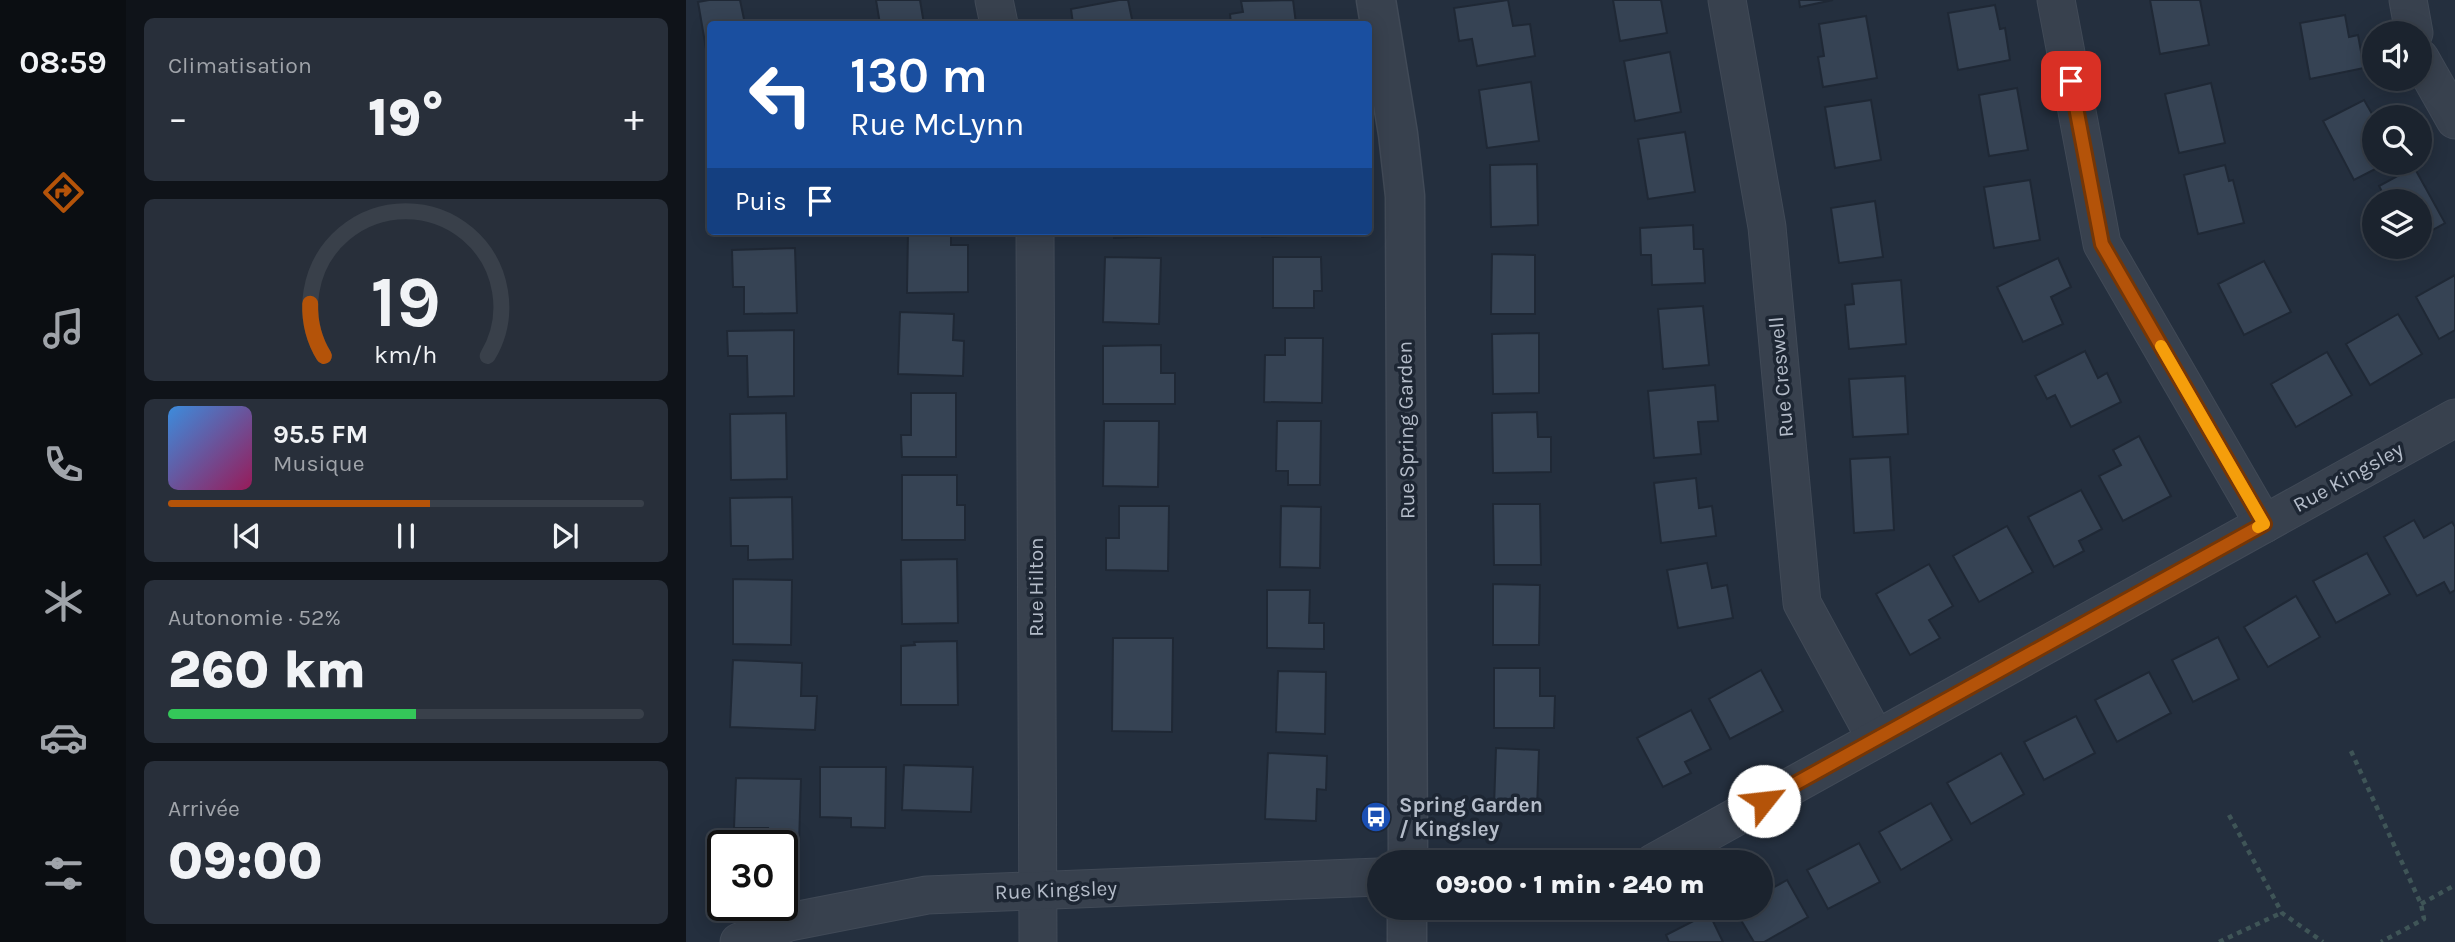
<!DOCTYPE html>
<html lang="fr">
<head>
<meta charset="utf-8">
<style>
  body { margin:0; font-family:Karla,sans-serif; background:#282f3a; color:#f1f3f6; height:100vh; display:flex; flex-direction:column; font-size:26px; white-space:nowrap }
  * { box-sizing:border-box; margin:0 }
  p { font-size:23px; color:#a0a4aa }
  .icon { flex:none; width:38px; height:38px; fill:none; stroke:currentColor; stroke-width:2; stroke-linecap:round; stroke-linejoin:round }
  .map { position:relative; flex:1; overflow:hidden }
  .panel { display:flex; flex-direction:column; gap:18px; padding:18px; background:#0f1319; width:560px }
  .panel>* { flex:none }
  .guide { position:absolute; left:21px; top:21px; width:665px; height:214px; border-radius:7px; box-shadow:0 4px 18px #0003,0 0 0 2px #39404a; background:#1a4fa0; color:#fff; overflow:hidden }
  .fabs { position:absolute; left:1676px; top:21px; display:grid; gap:14px }
  .fabs a { display:grid; place-items:center; width:70px; height:70px; border-radius:50%; background:#1b232e; box-shadow:0 4px 18px #0003,0 0 0 2px #39404a; font-size:35px }
  .speed { position:absolute; left:21px; top:830px; display:flex; gap:14px; font-size:35px; font-weight:700; text-align:center }
  .speed>* { display:grid; place-content:center; width:91px; height:91px; border-radius:50%; background:#1b232e; box-shadow:0 4px 18px #0003,0 0 0 2px #39404a; line-height:1 }
  .speed .limit { border:4px solid #111; border-radius:10px; background:#fff; color:#111 }
  .pin { position:absolute; display:grid; place-items:center; width:60px; height:60px; color:#fff; margin:-30px; border-radius:14px; box-shadow:0 4px 10px #0006 }
  .me { position:absolute; width:77px; margin:-38px; rotate:61deg; stroke-linejoin:round; filter:drop-shadow(0 0 5px #0008) }
  .turn { display:flex; align-items:center; gap:24px; height:147px; padding:0 28px; font-size:32px }
  .turn .icon { width:91px; height:91px; stroke-width:2.5 }
  .turn b { display:block; font-size:49px; line-height:60px }
  .then { display:flex; align-items:center; height:66px; padding:0 28px; background:#0003; gap:14px; font-size:26px }
  .big { font-size:52px; font-weight:800; line-height:1.1 }
  .panel .widget { flex:1; display:flex; flex-direction:column; justify-content:center; gap:10px; min-width:0; padding:0 24px; border-radius:10px; background:#282f3a }
  .panel .dial { align-items:center; gap:0 }
  .dial svg { height:182px; overflow:visible; fill:none; stroke:#39404a; stroke-width:7; stroke-linecap:round; text-anchor:middle }
  .dial text { fill:#f1f3f6; stroke:none }
  .song { display:flex; align-items:center; gap:21px }
  .cover { width:84px; height:84px; border-radius:10px; background:linear-gradient(135deg,hsl(210 70% 55%),hsl(330 70% 35%)) }
  .played { height:7px; border-radius:4px; background:linear-gradient(90deg,#b45309 55%,#39404a 55%) }
  .keys { display:flex; justify-content:space-around; direction:ltr }
  .heat { display:flex; justify-content:space-between; align-items:center; font-size:38px; direction:ltr }
  .charge { height:10px; border-radius:5px; background:linear-gradient(90deg,#34c759 52%,#39404a 0) }
  .trip { position:absolute; left:681px; top:850px; width:406px; height:70px; border-radius:35px; background:#1b232e; box-shadow:0 4px 18px #0003,0 0 0 2px #39404a; font-weight:800; line-height:70px; text-align:center }
  main { display:flex; flex:1; min-height:0 }
  .tab-bar { display:flex; flex-direction:column; width:126px; justify-content:space-around; align-items:center; background:#0b0e12; color:#a0a4aa }
  .tab-bar .icon { width:49px; height:49px }
  .tab-bar .active { color:#b45309 }
  .tab-bar b { font-size:32px; color:#f1f3f6 }
  .map>svg:first-child { display:block }
  .building { fill:#364354; stroke:#1f2835; stroke-width:2 }
  .lines { fill:none; stroke-linecap:round; stroke-linejoin:round }
  .minor-casing { stroke:#414a57; stroke-width:39 }
  .tertiary-casing { stroke:#414a57; stroke-width:41 }
  .path { stroke:#3f5557; stroke-width:4.5; stroke-dasharray:5 5; stroke-linecap:butt }
  .minor { stroke:#38414e; stroke-width:37 }
  .tertiary { stroke:#38414e; stroke-width:38 }
  .route-casing { stroke:#753606; stroke-width:18 }
  .route { stroke:#b45309; stroke-width:12 }
  .slow { stroke:#f59e0b; stroke-width:12 }
  .labels { text-anchor:middle; dominant-baseline:central; stroke-width:7; stroke-linejoin:round; paint-order:stroke }
  .street-label { font-size:21px; fill:#b4bcc9; stroke:#1d2633 }
  .poi-label { font-size:21px; font-weight:bold; fill:#b4bcc9; stroke:#1d2633; text-anchor:start }
</style>
</head>
<body>
<main>
<nav class="tab-bar">
<b>08:59</b>
<svg class="icon active" aria-label="directions" viewBox="0 0 24 24"><path d="M12 3l9 9-9 9-9-9zM9 14v-3h6M13 9l2 2-2 2"/></svg>
<svg class="icon" aria-label="music" viewBox="0 0 24 24"><path d="M9 18V5l10-2v13"/><circle cx="6" cy="18" r="3"/><circle cx="16" cy="16" r="3"/></svg>
<svg class="icon" aria-label="phone" viewBox="0 0 24 24"><path d="M5 4h4l2 5-3 2q2 4 5 5l2-3 5 2v4C11 20 4 13 5 4z"/></svg>
<svg class="icon" aria-label="climate" viewBox="0 0 24 24"><path d="M12 3v18M4 7l16 10M4 17L20 7"/></svg>
<svg class="icon" aria-label="car" viewBox="0 0 24 24"><path d="M5 17H2v-5l4-1 3-4h7l3 4 3 1v5h-3M9 17h6M6 11h13"/><circle cx="7" cy="17" r="2"/><circle cx="17" cy="17" r="2"/></svg>
<svg class="icon" aria-label="filters" viewBox="0 0 24 24"><path d="M4 7h16M4 17h16"/><circle cx="9" cy="7" r="2"/><circle cx="15" cy="17" r="2"/></svg>
</nav>
<section class="panel">
<div class="widget"><p>Climatisation</p>
<div class="heat"><a>−</a><b class="big">19°</b><a>+</a></div>
</div>
<div class="widget dial"><svg viewBox="0 0 100 80">
<path d="M14 69A42 42 0 1 1 86 69"/>
<path d="M14 69A42 42 0 0 1 8 46" stroke="#b45309"/>
<text x="50" y="56" font-size="32" font-weight="700">19</text>
<text x="50" y="72" font-size="11">km/h</text>
</svg></div>
<div class="widget">
<div class="song"><i class="cover"></i><div><b>95.5 FM</b><p>Musique</p></div></div>
<div class="played"></div>
<div class="keys"><svg class="icon" aria-label="previous" viewBox="0 0 24 24"><path d="M18 5L8 12l10 7zM5 5v14"/></svg><svg class="icon" aria-label="pause" viewBox="0 0 24 24"><path d="M8 5v14M16 5v14"/></svg><svg class="icon" aria-label="next" viewBox="0 0 24 24"><path d="M6 5l10 7-10 7zM19 5v14"/></svg></div>
</div>
<div class="widget"><p>Autonomie · 52%</p><b class="big">260 km</b><div class="charge"></div></div>
<div class="widget"><p>Arrivée</p><b class="big">09:00</b></div>
</section>
<div class="map">
<svg width="1769" height="942" viewBox="0 0 1769 942">
  <rect width="100%" height="100%" fill="#242f3e"/>
  <g class="building">
    <polygon points="23,0 54,0 59,24 24,24 23,66 12,2"/>
    <polygon points="190,0 234,0 238,24 194,24"/>
    <polygon points="433,0 442,0 447,24 387,24 385,9"/>
    <polygon points="607,0 610,24 545,24 544,14 557,12 555,1"/>
    <polygon points="822,0 827,26 844,24 849,56 791,66 786,39 773,41 768,8"/>
    <polygon points="927,0 975,0 981,33 934,41"/>
    <polygon points="1113,0 1147,0 1114,7"/>
    <polygon points="1464,0 1514,0 1523,45 1474,54"/>
    <polygon points="1309,5 1314,29 1319,28 1324,60 1272,70 1262,13"/>
    <polygon points="1659,15 1663,37 1672,35 1678,68 1624,79 1614,23"/>
    <polygon points="1180,16 1191,78 1137,87 1132,57 1138,56 1133,24"/>
    <polygon points="984,52 995,112 949,121 938,61"/>
    <polygon points="845,82 853,141 801,148 793,90"/>
    <polygon points="1525,83 1539,143 1493,153 1479,94"/>
    <polygon points="1331,88 1342,150 1303,156 1293,95"/>
    <polygon points="1185,100 1195,160 1149,168 1139,107"/>
    <polygon points="1678,100 1689,119 1689,163 1701,163 1668,180 1637,121"/>
    <polygon points="999,132 1009,192 962,199 952,139"/>
    <polygon points="851,164 852,225 805,227 804,165"/>
    <polygon points="1539,165 1543,181 1547,180 1558,223 1512,234 1498,175"/>
    <polygon points="1728,167 1759,223 1734,237 1734,201 1701,201 1693,186"/>
    <polygon points="1344,180 1354,240 1308,248 1298,187"/>
    <polygon points="1189,201 1197,257 1153,263 1145,208"/>
    <polygon points="1007,225 1008,249 1017,249 1019,283 966,285 965,255 955,255 954,228"/>
    <polygon points="222,231 265,231 265,245 282,245 282,292 221,293"/>
    <polygon points="428,231 473,231 473,236 428,238"/>
    <polygon points="575,231 624,231 624,235 576,237"/>
    <polygon points="109,248 111,313 58,314 58,287 47,287 46,250"/>
    <polygon points="806,254 849,255 849,314 805,314"/>
    <polygon points="419,257 475,258 473,324 417,322"/>
    <polygon points="587,257 635,257 636,291 628,291 628,308 587,308"/>
    <polygon points="1372,258 1385,287 1365,297 1377,324 1337,342 1311,287"/>
    <polygon points="1578,261 1605,312 1558,335 1532,284"/>
    <polygon points="1769,275 1769,330 1753,339 1730,297"/>
    <polygon points="1215,280 1220,344 1163,349 1159,305 1168,304 1166,284"/>
    <polygon points="1017,306 1023,365 977,369 972,309"/>
    <polygon points="214,312 268,314 267,340 278,341 277,376 212,374"/>
    <polygon points="1712,314 1736,354 1684,385 1660,344"/>
    <polygon points="108,330 108,396 62,397 61,356 42,356 41,331"/>
    <polygon points="853,333 853,393 807,394 806,334"/>
    <polygon points="599,338 637,338 636,403 578,402 579,355 599,355"/>
    <polygon points="475,345 475,373 489,373 489,404 417,404 417,346"/>
    <polygon points="1399,351 1412,378 1421,373 1435,402 1385,427 1369,395 1361,399 1349,376"/>
    <polygon points="1641,352 1666,395 1610,427 1585,384"/>
    <polygon points="1219,376 1222,434 1167,437 1163,379"/>
    <polygon points="1029,385 1032,421 1012,422 1015,454 968,458 962,391"/>
    <polygon points="225,393 270,393 270,457 216,457 215,435 225,435"/>
    <polygon points="851,412 852,437 865,437 865,472 807,473 806,413"/>
    <polygon points="100,413 101,479 45,480 44,414"/>
    <polygon points="418,421 473,421 472,487 417,486"/>
    <polygon points="591,421 635,421 634,485 602,485 602,471 590,471"/>
    <polygon points="1453,436 1485,496 1437,521 1413,476 1435,465 1427,450"/>
    <polygon points="1204,457 1208,530 1168,533 1164,459"/>
    <polygon points="216,475 271,475 271,505 279,505 279,540 216,540"/>
    <polygon points="1010,478 1013,508 1026,506 1030,536 975,543 968,483"/>
    <polygon points="1395,490 1416,529 1393,541 1398,551 1368,567 1342,517"/>
    <polygon points="106,497 107,559 62,560 62,546 45,546 44,498"/>
    <polygon points="807,504 854,504 855,565 808,565"/>
    <polygon points="433,506 483,506 482,571 420,570 420,538 433,538"/>
    <polygon points="595,506 635,507 634,568 594,567"/>
    <polygon points="1728,520 1738,538 1766,522 1769,527 1769,590 1764,593 1758,582 1731,596 1698,537"/>
    <polygon points="1321,526 1347,572 1293,602 1267,556"/>
    <polygon points="1681,553 1704,594 1650,623 1627,581"/>
    <polygon points="271,559 272,623 216,624 215,560"/>
    <polygon points="1021,563 1026,588 1041,585 1047,618 992,628 981,570"/>
    <polygon points="1243,564 1267,606 1243,620 1254,638 1224,655 1190,594"/>
    <polygon points="47,579 106,580 105,645 47,644"/>
    <polygon points="807,584 854,585 853,645 807,645"/>
    <polygon points="581,590 624,590 623,623 638,623 638,649 581,648"/>
    <polygon points="1610,596 1634,637 1582,667 1558,627"/>
    <polygon points="1532,637 1553,679 1507,702 1486,660"/>
    <polygon points="427,638 487,638 486,732 426,731"/>
    <polygon points="271,641 272,705 215,705 215,646 229,645 228,642"/>
    <polygon points="47,660 116,663 115,696 131,696 129,730 44,727"/>
    <polygon points="808,668 854,668 854,696 869,696 868,728 808,728"/>
    <polygon points="1075,670 1097,711 1044,739 1023,699"/>
    <polygon points="592,671 640,672 639,734 590,732"/>
    <polygon points="1463,672 1485,713 1431,742 1409,700"/>
    <polygon points="1005,710 1025,749 999,762 1005,773 977,787 951,738"/>
    <polygon points="1390,716 1409,753 1358,780 1338,742"/>
    <polygon points="810,748 853,750 851,809 808,807"/>
    <polygon points="582,753 641,756 640,790 631,789 630,821 579,819"/>
    <polygon points="1315,753 1338,794 1285,824 1261,783"/>
    <polygon points="218,765 287,767 285,812 216,810"/>
    <polygon points="134,767 200,767 199,828 165,827 165,818 134,817"/>
    <polygon points="50,778 115,779 113,844 81,844 82,828 48,828"/>
    <polygon points="1245,803 1266,840 1215,870 1193,832"/>
    <polygon points="1173,843 1194,882 1142,909 1121,870"/>
    <polygon points="1101,880 1122,917 1078,942 1068,942 1049,910 1074,908 1074,895"/>
    <polygon points="1023,913 1037,942 983,942 980,935"/>
  </g>
  <g class="lines">
    <g class="minor-casing">
      <g id="minor">
        <polyline points="308,0 313,24"/>
        <polyline points="1041,0 1081,227 1116,603 1190,739"/>
        <polyline points="1370,0 1416,244 1578,524"/>
        <polyline points="1722,0 1728,33"/>
        <polyline points="1734,58 1769,120"/>
        <polyline points="349,231 352,942"/>
        <polyline points="967,863 1769,418"/>
        <polyline points="53,942 103,922 241,895 693,877"/>
      </g>
    </g>
    <g class="tertiary-casing">
      <g id="tertiary">
        <polyline points="690,0 712,134 719,196 722,863"/>
        <polyline points="721,942 721,908"/>
      </g>
    </g>
    <g class="path">
      <polyline points="1665,751 1735,904 1738,919 1695,942"/>
      <polyline points="1543,815 1596,913 1637,942"/>
      <polyline points="1735,904 1769,885"/>
      <polyline points="1533,942 1595,913"/>
    </g>
    <use href="#minor" class="minor"/>
    <use href="#tertiary" class="tertiary"/>
  </g>
  <g class="lines">
    <g class="route-casing">
      <polyline id="route" points="1078,801 1578,524 1416,244 1385,81"/>
    </g>
    <use href="#route" class="route"/>
    <polyline class="slow" points="1475,346 1578,524 1572,527"/>
  </g>
  <defs>
    <g id="bus-disc" transform="scale(1.575)"><circle r="9.5" fill="#1a4fb4" stroke="#1d2633"/><path d="M-5-6H5V4H4V6H2V4H-2V6H-4V4H-5ZM-3.5-4V0h7V-4ZM-3.5 1.2v1.5H-2V1.2ZM2 1.2v1.5H3.5V1.2Z" fill="#fff"/></g>
  </defs>
  <g fill-rule="evenodd">
    <use href="#bus-disc" x="690" y="817"/>
  </g>
  <g class="labels">
    <g class="street-label">
      <text transform="translate(1095 377) rotate(-95)">Rue Creswell</text>
      <text transform="translate(720 430) rotate(-91)">Rue Spring Garden</text>
      <text transform="translate(1662 477) rotate(-29)">Rue Kingsley</text>
      <text transform="translate(350 587) rotate(-90)">Rue Hilton</text>
      <text transform="translate(370 890) rotate(-2)">Rue Kingsley</text>
    </g>
    <g class="poi-label">
      <text x="713" y="805">Spring Garden<tspan x="713" dy="24">/ Kingsley</tspan></text>
    </g>
  </g>
</svg>
<div class="fabs">
<a><svg class="icon" aria-label="sound" viewBox="0 0 24 24"><path d="M4 9h4l5-4v14l-5-4H4zM17 9q2 3 0 6"/></svg></a>
<a><svg class="icon" aria-label="search" viewBox="0 0 24 24"><circle cx="10" cy="10" r="6"/><path d="M15 15l6 6"/></svg></a>
<a><svg class="icon" aria-label="layers" viewBox="0 0 24 24"><path d="M12 4l9 5-9 5-9-5zM3 14l9 5 9-5"/></svg></a>
</div>
<div class="speed"><div class="limit">30</div></div>
<div class="pin" style="left:1385px;top:81px;background:#d93025"><svg class="icon" aria-label="arrive" viewBox="0 0 24 24"><path d="M6 21V4h12l-3 4 3 4H6"/></svg></div>
<svg class="me" style="left:1078px;top:801px" viewBox="-20 -20 40 40"><circle r="19" fill="#fff"/><path d="M0-13L10 11 0 6-10 11z" fill="#b45309"/></svg>
<div class="trip">09:00 · 1 min · 240 m</div>
<div class="guide">
<div class="turn"><svg class="icon" aria-label="left" viewBox="0 0 24 24"><path d="M17 20v-9H6M10 6l-5 5 5 5"/></svg><div><b>130 m</b>Rue McLynn</div></div>
<div class="then">Puis<svg class="icon" aria-label="arrive" viewBox="0 0 24 24"><path d="M6 21V4h12l-3 4 3 4H6"/></svg></div>
</div>
</div>
</main>
</body>
</html>
